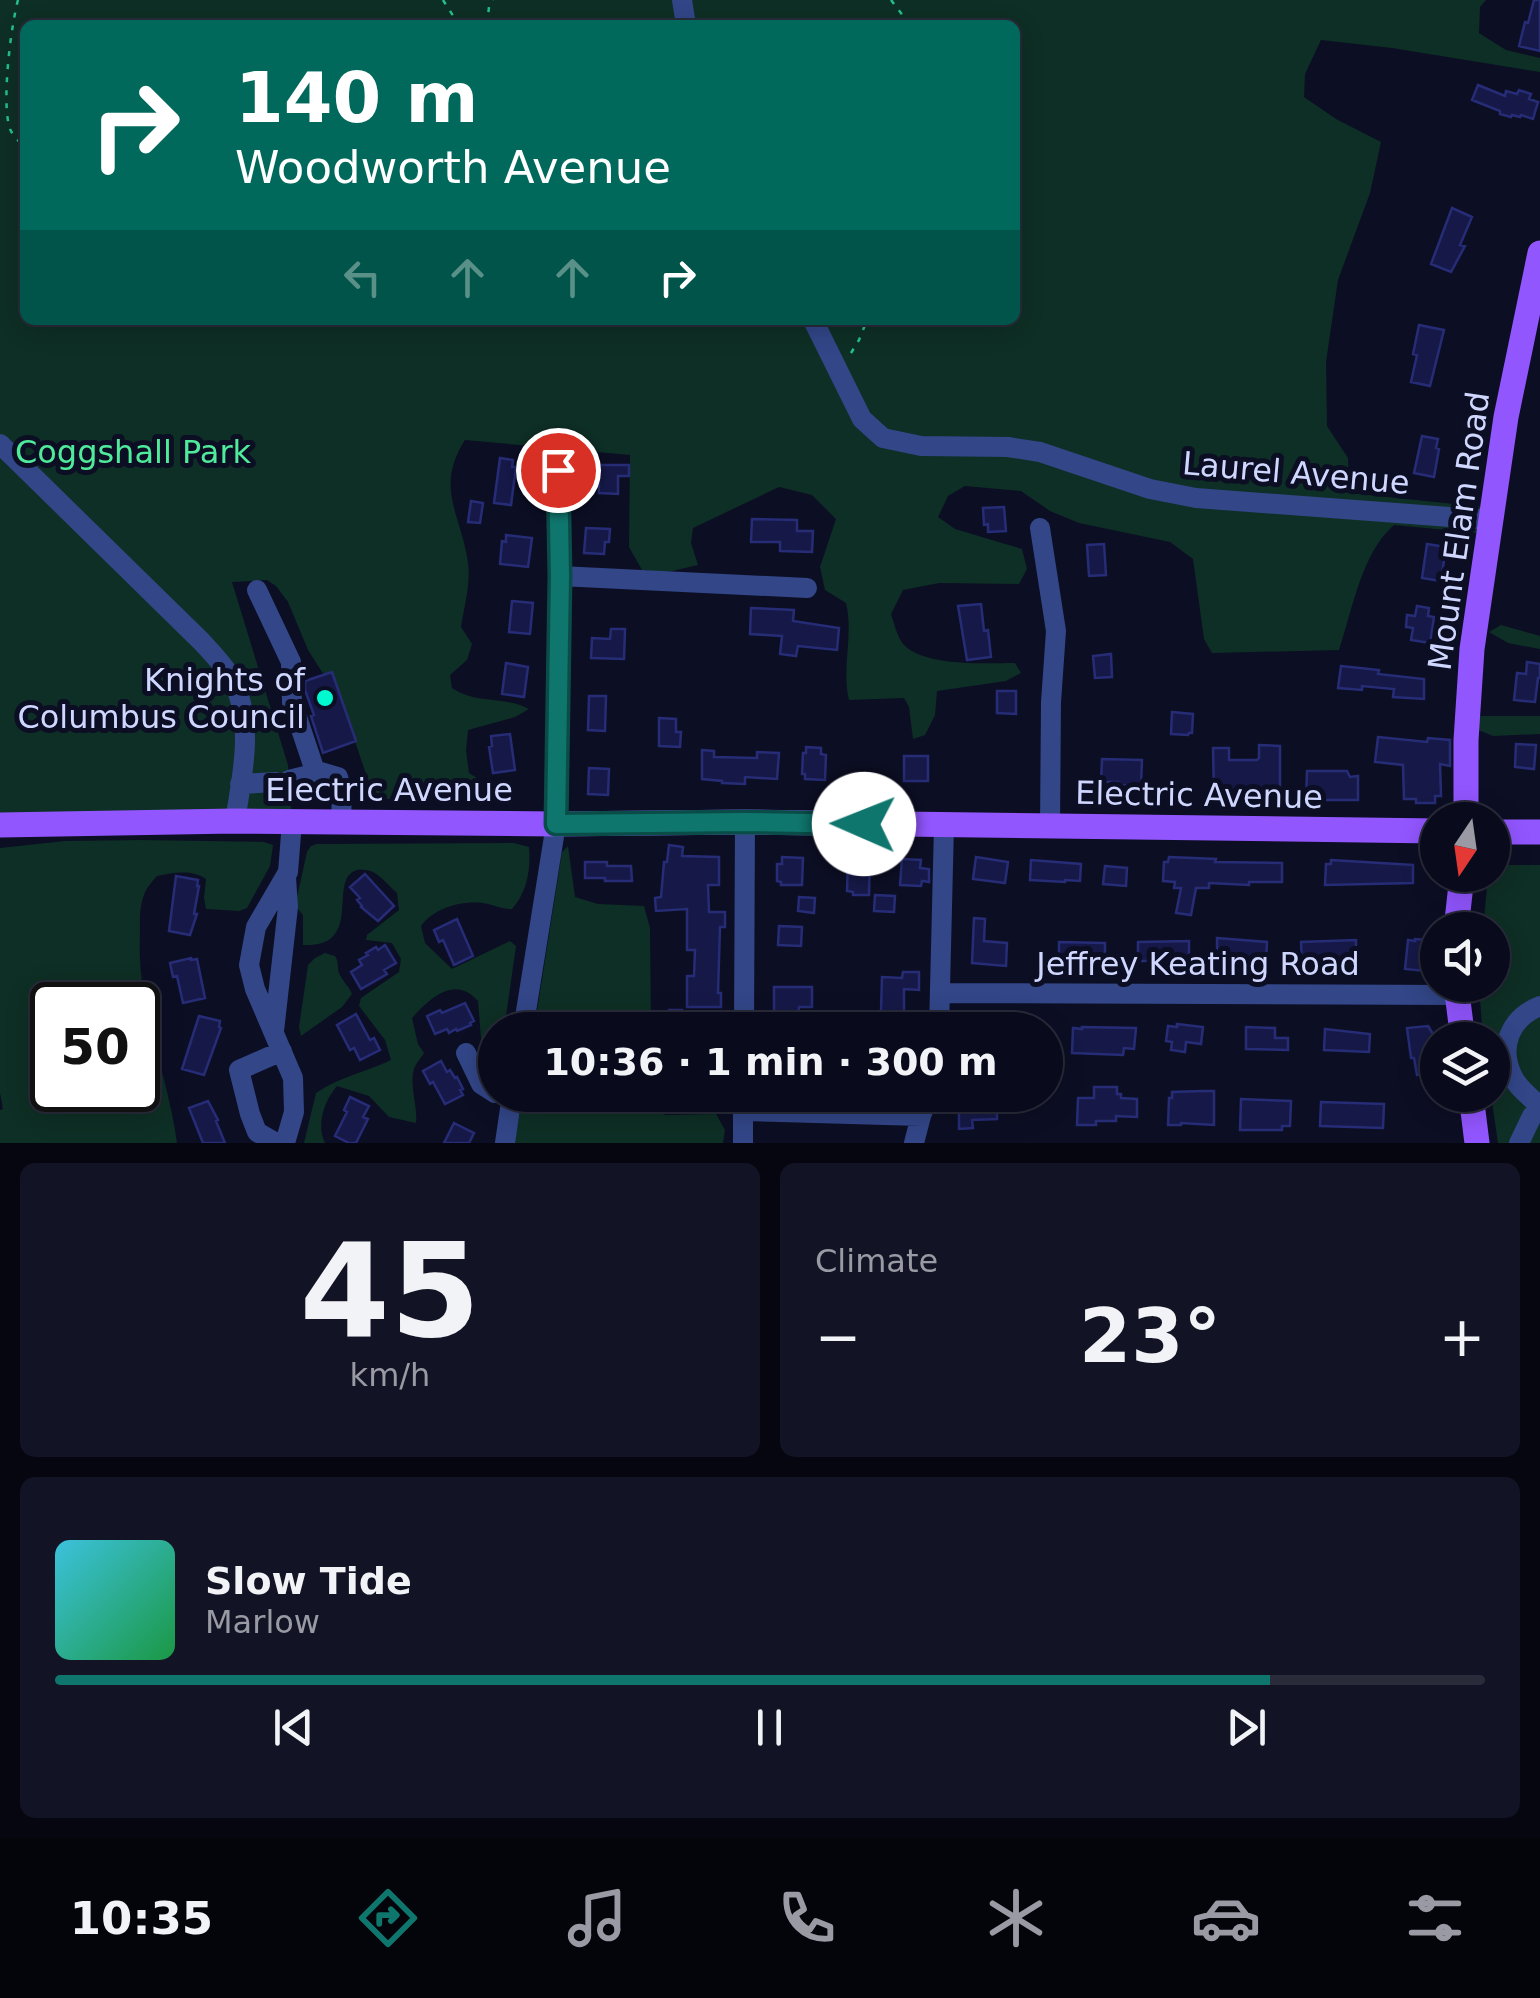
<!DOCTYPE html>
<html lang="en">
<head>
<meta charset="utf-8">
<style>
  body { margin:0; font-family:"DejaVu Sans",sans-serif; background:#121324; color:#f1f3f6; height:100vh; display:flex; flex-direction:column; font-size:38px; white-space:nowrap }
  * { box-sizing:border-box; margin:0 }
  p { font-size:32px; color:#999aa3 }
  .icon { flex:none; width:55px; height:55px; fill:none; stroke:currentColor; stroke-width:2; stroke-linecap:round; stroke-linejoin:round }
  .map { position:relative; height:1143px; overflow:hidden }
  .panel { display:flex; flex-direction:column; gap:20px; padding:20px; background:#05060f; flex:1 }
  .panel>* { flex:none }
  .hud { position:absolute; left:20px; top:20px; width:1000px; height:305px; border-radius:15px; box-shadow:0 5px 25px #0003,0 0 0 2px #292b3a; background:#00695c; color:#fff; overflow:hidden }
  .needle { width:65px; rotate:193deg }
  .controls { position:absolute; left:1420px; top:802px; display:grid; gap:20px }
  .controls a { display:grid; place-items:center; width:90px; height:90px; border-radius:50%; background:#090a1b; box-shadow:0 5px 25px #0003,0 0 0 2px #292b3a; font-size:50px }
  .speed { position:absolute; left:30px; top:982px; display:flex; gap:20px; font-size:50px; font-weight:700; text-align:center }
  .speed>* { display:grid; place-content:center; width:130px; height:130px; border-radius:50%; background:#090a1b; box-shadow:0 5px 25px #0003,0 0 0 2px #292b3a; line-height:1 }
  .speed .limit { border:5px solid #111; border-radius:15px; background:#fff; color:#111 }
  .pin { position:absolute; display:grid; place-items:center; width:85px; height:85px; color:#fff; margin:-42px; border:5px solid #fff; border-radius:50%; box-shadow:0 2px 10px #0007 }
  .me { position:absolute; width:110px; margin:-55px; rotate:271deg; stroke-linejoin:round; filter:drop-shadow(0 0 8px #0008) }
  .turn { display:flex; align-items:center; gap:35px; height:210px; padding:0 50px; font-size:45px }
  .turn .icon { width:130px; height:130px; stroke-width:2.5 }
  .turn b { display:block; font-size:70px; line-height:85px }
  .lanes { display:flex; align-items:center; height:95px; padding:0 50px; background:#0003; justify-content:center; gap:50px; direction:ltr }
  .lanes .off { opacity:.35 }
  .big { font-size:75px; font-weight:600; line-height:1.1 }
  .panel .card { flex:1; display:flex; flex-direction:column; justify-content:center; gap:15px; min-width:0; padding:0 35px; border-radius:15px; background:#121324 }
  .panel .dial { align-items:center; gap:0 }
  .dial b { font-size:130px; line-height:1 }
  .song { display:flex; align-items:center; gap:30px }
  .cover { width:120px; height:120px; border-radius:15px; background:linear-gradient(135deg,hsl(190 70% 55%),hsl(140 70% 35%)) }
  .played { height:10px; border-radius:5px; background:linear-gradient(90deg,#0f766e 85%,#292b3a 85%) }
  .keys { display:flex; justify-content:space-around; direction:ltr }
  .heat { display:flex; justify-content:space-between; align-items:center; font-size:55px; direction:ltr }
  .panel .tiles { flex:1; display:grid; gap:20px; grid-template-columns:1fr 1fr }
  .card:last-child { grid-column:span 2 }
  .trip { position:absolute; left:478px; top:1012px; width:585px; height:100px; border-radius:50px; background:#090a1b; box-shadow:0 5px 25px #0003,0 0 0 2px #292b3a; font-weight:600; line-height:100px; text-align:center }
  .menu { display:flex; height:160px; justify-content:space-around; align-items:center; background:#04040b; color:#999aa3 }
  .menu .icon { width:70px; height:70px }
  .menu .on { color:#0f766e }
  .menu b { font-size:45px; color:#f1f3f6 }
  .map>svg:first-child { display:block }
</style>
</head>
<body>
<div class="map">
<svg width="1540" height="1143" viewBox="0 0 1540 1143">
  <rect width="100%" height="100%" fill="#0c0e24"/>
  <path fill="#0e2f25" fill-rule="evenodd" d="M0,0H1486L1480,7L1479,33L1506,50L1540,58V72L1392,48L1321,40L1305,74L1304,97L1336,119L1381,142L1370,193L1338,280L1326,362L1327,426L1348,458L1349,493L1492,508L1488,534L1394,525C1362,552 1352,611 1339,650L1212,653L1204,639L1193,559L1170,542L1079,523L1050,511L1021,491L965,486L948,496L938,517L955,529L1022,549L1027,569L1019,584L939,583L903,590L891,614C894,623 897,636 903,644C924,667 985,663 1015,663L1021,673L1006,681L937,691L935,715L925,735L913,739L909,707L904,698L849,700C841,668 854,635 846,603L825,590L820,567L836,519L812,495L779,487L693,528L691,543L698,565L668,572L642,570L629,547L630,455L465,440C434,488 462,516 468,563C471,583 464,608 461,627L472,644L467,660L450,675L452,688C478,705 501,695 529,709L515,717L468,730L466,750L469,773L482,781L495,784L489,796L471,800L385,799L371,789L332,673L324,675L308,650L288,602L276,586L267,580L232,582L288,765L292,822L0,825ZM25,25H1015V320H25Z
    M1501,625L1540,636V649L1508,643L1489,632Z
    M1479,716H1540V734L1493,736L1476,729Z
    M141,840L264,842L273,845L270,866L247,908L239,911L206,909L204,898L206,879C191,869 174,873 157,876C152,882 146,888 144,895C139,907 140,922 140,934C136,1007 168,1073 177,1143H0V1110L3,1109L0,1093V848L65,841ZM52,1005H138V1090H52Z
    M514,843L529,847C531,870 527,892 512,909C502,909 497,906 488,904C465,899 435,907 421,926L425,943L452,969L510,941L516,946L504,1030H495V1070L488,1071L483,1063L478,1001C455,974 429,999 412,1018L418,1044L424,1053C421,1058 416,1063 414,1069C409,1086 418,1106 416,1123L389,1117L369,1096L337,1086C324,1101 316,1125 325,1143H304L316,1093C339,1077 366,1072 391,1060L385,1040L359,1006L361,998L399,972L401,959L392,943L366,940L367,935L399,910L397,893C390,887 381,876 373,872C369,870 360,869 357,870C326,879 366,948 303,945V915L295,906L307,852L311,846L317,844Z
    M568,846L575,897L598,904L644,906L650,928L651,1030H534L562,852Z
    M1493,865H1540V1143H1498L1491,1095L1492,1040H1483L1479,985H1492V930H1483L1488,875H1492Z
    M325,953L335,956C339,962 337,967 339,973C342,981 349,986 352,994L342,1007L301,1036L299,1027L308,965L315,958Z
    M523,1095H651L652,1110L666,1115L716,1114L725,1130L723,1143H514Z"/>
  <path fill="#161947" stroke="#262c76" stroke-width="2.5" d="M1534,0H1540V51L1519,46L1525,22L1528,23Z
    M1478,85L1505,96L1506,91L1517,94L1519,90L1531,94L1529,99L1538,102L1533,119L1521,115L1520,117L1512,115L1511,117L1500,114V111L1472,100Z
    M1452,208L1472,217L1460,245L1465,246L1451,272L1431,264Z
    M1419,325L1444,330L1430,386L1411,382L1417,355L1413,354Z
    M1422,436L1438,439L1436,448L1439,449L1434,477L1414,473Z
    M500,458L513,460L512,467H516L511,505L494,503Z
    M592,465H629V476H618V494L599,493V476H591Z
    M471,501L483,503L480,523L468,522Z
    M1004,507L1006,531L988,532V524L984,525L983,508Z
    M752,519L797,520V531H813L812,552L780,551V542H751Z
    M586,528L610,529L609,542H605L604,554L584,553Z
    M506,535L532,538L528,567L500,564L502,541L506,542Z
    M1104,544L1106,575L1089,576L1087,545Z
    M1427,544L1446,547L1441,581L1422,578Z
    M512,601L533,603L530,634L509,632Z
    M981,604L984,631L988,630L991,657L967,660L958,606Z
    M1417,606L1429,608L1428,616L1434,617L1430,643L1411,640L1413,628L1406,627L1407,615L1415,616Z
    M751,608L794,610L793,621L839,628L837,650L798,646L796,656L780,654L782,636L750,634Z
    M611,629H625L624,659L591,658L592,638L610,639Z
    M1111,654L1112,677L1095,678L1093,656Z
    M1527,662L1540,664V678H1538L1535,702L1514,700L1517,673L1526,674Z
    M506,663L528,667L524,697L502,694Z
    M1341,666L1379,670L1378,674L1424,679V699L1393,697L1394,689L1362,686V690L1338,688Z
    M332,672L356,741L323,753L311,716L314,715L305,690V681Z
    M997,691H1016V714L997,713Z
    M589,696H606L605,731L588,730Z
    M1172,712L1193,714L1192,733H1189L1188,735L1171,734Z
    M659,718L676,719V732H681L680,747L659,746Z
    M510,734L515,770L493,773L489,747L492,746L491,736Z
    M1378,737L1427,742L1428,738L1450,740V766L1440,764L1441,796H1435V803H1416V799H1404L1403,765L1375,762Z
    M1516,744L1536,745L1534,769L1515,767Z
    M1259,745L1280,746V794L1214,793L1213,748H1229V760H1257L1259,758Z
    M806,747L821,748V754L826,755L825,780L805,779V774H802L803,753H806Z
    M702,750L714,751V757L757,758V752L779,753L777,779L745,777V784L722,783V781L702,779Z
    M904,756H928V781H904Z
    M1102,759L1142,760L1141,786L1118,785V782H1101Z
    M589,768L609,769L608,795L588,794Z
    M1307,771H1347L1350,777L1358,776V800H1306Z
    M669,845L683,847L682,856L719,857V885H708L709,912H725V927H720L718,993H721V1007H687V976H694L695,950H687V909L656,911L655,898L661,897L664,862H667Z
    M855,854H870L869,895H853V892L847,891L848,859H855Z
    M782,857L803,858L802,885H781V882L777,881V864H782Z
    M976,857L1008,862L1005,883L973,879Z
    M1169,857L1216,859L1215,862L1282,863V882H1249V885L1209,883V888H1196L1191,915L1176,913L1181,888H1174L1175,882L1163,881L1164,862H1168Z
    M902,859L921,860L920,868L929,869V882L922,881L921,886L900,885Z
    M1031,860L1081,864L1080,881L1065,880V882L1030,880Z
    M1331,860L1413,865V883L1325,885L1326,864H1331Z
    M585,862H607V866H631L632,881H605V878H585Z
    M1105,866L1127,868L1126,886L1103,884Z
    M365,874L394,906L378,921L361,907L362,906L357,900L360,898L350,887Z
    M176,876L198,880L197,886H199L194,914H197L190,935L169,931Z
    M875,895L895,896L894,912L874,911Z
    M799,897L815,898L814,913L798,911Z
    M974,918L985,919L984,941L1007,943L1006,966L972,963Z
    M457,919L473,956L454,965L443,940L439,942L434,930Z
    M779,926L802,927L801,946L778,945Z
    M1217,938L1267,942L1266,963L1242,962V957L1217,956Z
    M1415,939L1428,940L1425,971L1405,969L1408,940L1415,941Z
    M1356,940V957L1331,958L1332,963L1302,964L1301,942Z
    M1189,941V964H1161V961H1138V942Z
    M1059,942L1105,943V962H1059Z
    M385,945L396,963L384,970L387,974L361,989L351,972L362,965L359,960L368,955L366,953L376,947L378,950Z
    M191,958V960L197,959L205,998L183,1003L177,976L173,977L170,963Z
    M903,972H919V990L904,989V1012L881,1011L882,977L902,978Z
    M774,987H812V1007H799L797,1030H774Z
    M465,1003L474,1021L470,1023L471,1025L457,1031L456,1029L449,1033L447,1029L435,1034L427,1016L440,1010L442,1013Z
    M669,1010H682V1030H669Z
    M356,1014L370,1040L374,1038L380,1050L360,1060L354,1048L350,1050L337,1025Z
    M199,1016L220,1021L219,1027L221,1028L204,1075L182,1069Z
    M1177,1024L1203,1027L1201,1044L1186,1042L1185,1052L1171,1050L1172,1042L1166,1041L1168,1026L1177,1027Z
    M1428,1026L1433,1034L1434,1056L1438,1055V1071L1417,1075L1414,1058H1411L1407,1028Z
    M1082,1027L1136,1028L1134,1049L1124,1048L1123,1055L1072,1053L1073,1028L1082,1029Z
    M1246,1027L1275,1028V1038H1288V1050L1246,1049Z
    M1325,1029L1370,1034L1369,1052L1324,1050Z
    M441,1061L447,1072L450,1070L455,1078L457,1077L463,1089L460,1090L463,1095L445,1104L433,1082L430,1084L423,1071Z
    M1094,1087H1117V1094H1121V1098L1137,1099V1117L1116,1116V1121H1096V1125H1077L1078,1098H1094Z
    M1202,1091H1214V1125L1181,1123V1125H1168L1169,1098H1172V1092Z
    M1025,1095V1110L997,1112V1119L972,1120L973,1128L959,1129V1110H970V1098Z
    M350,1097L369,1106L363,1117L368,1119L356,1143H349L335,1136L347,1112L344,1110Z
    M1241,1099L1291,1101L1290,1126H1282V1130H1240Z
    M208,1101L218,1120L216,1121L225,1143H203L189,1108Z
    M1321,1102L1384,1104L1383,1128L1320,1126Z
    M454,1123L474,1133L469,1143H444Z"/>
  <g fill="none" stroke-linecap="round" stroke-linejoin="round">
    <path stroke="#22c08c" stroke-width="2.5" stroke-dasharray="5 8" stroke-linecap="butt" d="M18,0C11,26 1,103 10,129C13,136 20,142 25,148
      M443,0L459,25
      M891,0L910,25
      M275,25H289
      M487,25L489,7L493,0
      M851,353L859,340L867,320"/>
    <path stroke="#324688" stroke-width="20" d="M682,0L686,25
      M813,320L862,419L883,438L921,446L1008,447L1040,452L1150,489L1196,498L1490,520
      M0,444L202,642C212,653 225,666 232,679C255,724 242,775 235,821
      M1040,528L1056,631L1051,702L1050,825
      M560,576L807,588
      M257,590L291,662L292,702L316,774
      M289,780L321,772L338,777L342,793L341,822
      M240,784L276,782
      M940,993L1457,995
      M1540,1006C1510,1018 1498,1047 1513,1077C1518,1088 1530,1097 1540,1106
      M523,1030L556,824L560,576L558,470
      M744,1030L745,822
      M939,1030L944,825
      M274,1031L288,907L286,878
      M466,1053L481,1084L495,1093
      M743,1111L921,1116
      M276,1143L257,1132L250,1114L239,1070L282,1051
      M285,1143L294,1112L293,1078L255,989L249,965L256,927L288,872L292,822
      M505,1143L512,1095
      M743,1143V1095
      M914,1143L921,1116L929,1095
      M1519,1143L1532,1116L1540,1109"/>
    <path stroke="#9256ff" stroke-width="25" d="M1466,820V740L1472,649L1506,417L1540,253
      M0,825L235,821L556,824L745,822L1438,831
      M1492,832H1540
      M1456,930L1462,875
      M1456,985L1463,1040
      M1471,1095L1477,1143"/>
  </g>
  <g fill="none" stroke-linecap="round" stroke-linejoin="round">
    <defs>
      <path id="route" d="M558,470L560,576L556,824L745,822L864,824"/>
    </defs>
    <use href="#route" stroke="#0a4d48" stroke-width="25"/>
    <use href="#route" stroke="#0f766e" stroke-width="18"/>
  </g>
  <circle fill="#00facf" stroke="#0c0e24" stroke-width="4" cx="325" cy="698" r="10"/>
  <g text-anchor="middle" stroke-width="10" stroke-linejoin="round" paint-order="stroke">
    <g font-size="32" fill="#4feb9a" stroke="#0c0e24">
      <text x="133" y="463">Coggshall Park</text>
    </g>
    <g font-size="32" fill="#cfd7ff" stroke="#0c0e24">
      <text transform="translate(1296 473) rotate(5)" y="11">Laurel Avenue</text>
      <text transform="translate(1459 531) rotate(-82)" y="11">Mount Elam Road</text>
      <text x="389" y="801">Electric Avenue</text>
      <text transform="translate(1199 795) rotate(1)" y="11">Electric Avenue</text>
      <text x="1198" y="975">Jeffrey Keating Road</text>
    </g>
    <g font-size="32" fill="#cfd7ff" stroke="#0c0e24" text-anchor="end">
      <text x="305" y="691">Knights of<tspan x="305" dy="37">Columbus Council</tspan></text>
    </g>
  </g>
</svg>
<div class="controls">
<a><svg class="needle" viewBox="-14 -14 28 28"><path d="M0-13l5 13h-10z" fill="#e53935"/><path d="M0 13l5-13h-10z" fill="#999aa3"/></svg></a>
<a><svg class="icon" aria-label="sound" viewBox="0 0 24 24"><path d="M4 9h4l5-4v14l-5-4H4zM17 9q2 3 0 6"/></svg></a>
<a><svg class="icon" aria-label="layers" viewBox="0 0 24 24"><path d="M12 4l9 5-9 5-9-5zM3 14l9 5 9-5"/></svg></a>
</div>
<div class="speed"><div class="limit">50</div></div>
<div class="pin" style="left:558px;top:470px;background:#d93025"><svg class="icon" aria-label="arrive" viewBox="0 0 24 24"><path d="M6 21V4h12l-3 4 3 4H6"/></svg></div>
<svg class="me" style="left:864px;top:824px" viewBox="-20 -20 40 40"><circle r="19" fill="#fff"/><path d="M0-13L10 11 0 6-10 11z" fill="#0f766e"/></svg>
<div class="trip">10:36 · 1 min · 300 m</div>
<div class="hud">
<div class="turn"><svg class="icon" aria-label="right" viewBox="0 0 24 24"><path d="M7 20v-9h11M14 6l5 5-5 5"/></svg><div><b>140 m</b>Woodworth Avenue</div></div>
<div class="lanes"><svg class="icon off" aria-label="left" viewBox="0 0 24 24"><path d="M17 20v-9H6M10 6l-5 5 5 5"/></svg><svg class="icon off" aria-label="ahead" viewBox="0 0 24 24"><path d="M12 20V5M6 11l6-6 6 6"/></svg><svg class="icon off" aria-label="ahead" viewBox="0 0 24 24"><path d="M12 20V5M6 11l6-6 6 6"/></svg><svg class="icon" aria-label="right" viewBox="0 0 24 24"><path d="M7 20v-9h11M14 6l5 5-5 5"/></svg></div>
</div>
</div>
<section class="panel">
<div class="tiles">
<div class="card dial"><b>45</b><p>km/h</p></div>
<div class="card"><p>Climate</p>
<div class="heat"><a>−</a><b class="big">23°</b><a>+</a></div>
</div>
<div class="card">
<div class="song"><i class="cover"></i><div><b>Slow Tide</b><p>Marlow</p></div></div>
<div class="played"></div>
<div class="keys"><svg class="icon" aria-label="previous" viewBox="0 0 24 24"><path d="M18 5L8 12l10 7zM5 5v14"/></svg><svg class="icon" aria-label="pause" viewBox="0 0 24 24"><path d="M8 5v14M16 5v14"/></svg><svg class="icon" aria-label="next" viewBox="0 0 24 24"><path d="M6 5l10 7-10 7zM19 5v14"/></svg></div>
</div>
</div>
</section>
<nav class="menu">
<b>10:35</b>
<svg class="icon on" aria-label="directions" viewBox="0 0 24 24"><path d="M12 3l9 9-9 9-9-9zM9 14v-3h6M13 9l2 2-2 2"/></svg>
<svg class="icon" aria-label="music" viewBox="0 0 24 24"><path d="M9 18V5l10-2v13"/><circle cx="6" cy="18" r="3"/><circle cx="16" cy="16" r="3"/></svg>
<svg class="icon" aria-label="phone" viewBox="0 0 24 24"><path d="M5 4h4l2 5-3 2q2 4 5 5l2-3 5 2v4C11 20 4 13 5 4z"/></svg>
<svg class="icon" aria-label="climate" viewBox="0 0 24 24"><path d="M12 3v18M4 7l16 10M4 17L20 7"/></svg>
<svg class="icon" aria-label="car" viewBox="0 0 24 24"><path d="M5 17H2v-5l4-1 3-4h7l3 4 3 1v5h-3M9 17h6M6 11h13"/><circle cx="7" cy="17" r="2"/><circle cx="17" cy="17" r="2"/></svg>
<svg class="icon" aria-label="filters" viewBox="0 0 24 24"><path d="M4 7h16M4 17h16"/><circle cx="9" cy="7" r="2"/><circle cx="15" cy="17" r="2"/></svg>
</nav>
</body>
</html>
